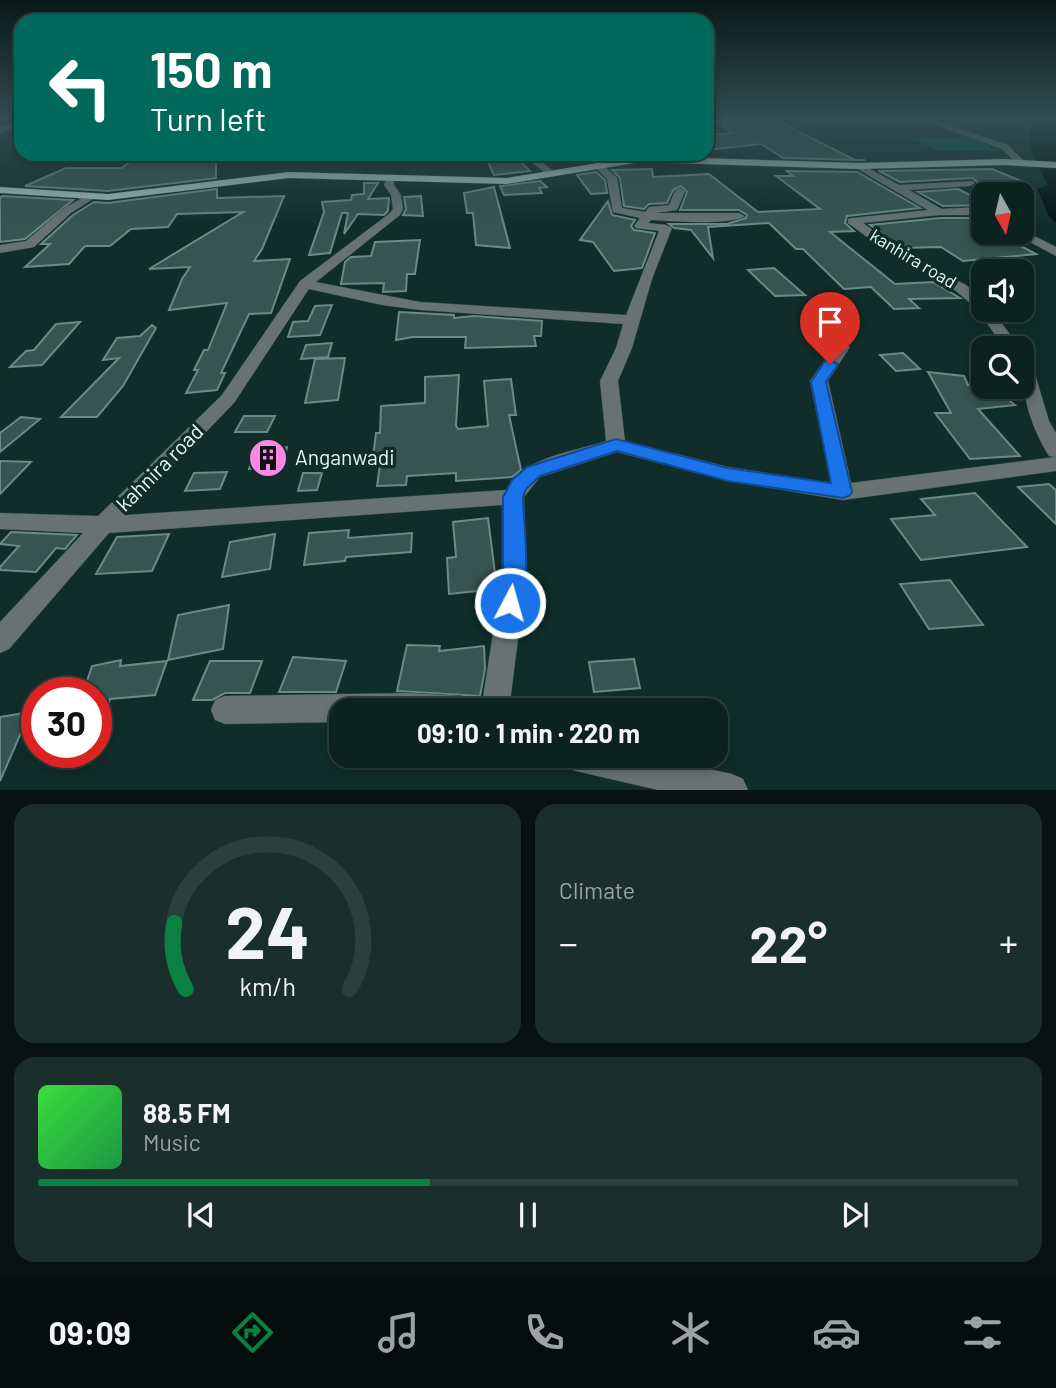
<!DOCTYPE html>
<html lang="en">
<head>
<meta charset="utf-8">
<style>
  body { margin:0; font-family:Barlow,sans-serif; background:#1a2f2c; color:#f1f3f6; height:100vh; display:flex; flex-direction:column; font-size:26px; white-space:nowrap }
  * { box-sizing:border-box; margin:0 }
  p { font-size:23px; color:#9aa4a4 }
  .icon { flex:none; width:38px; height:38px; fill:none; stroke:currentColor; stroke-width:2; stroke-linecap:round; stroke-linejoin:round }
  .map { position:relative; height:790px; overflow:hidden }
  .side { display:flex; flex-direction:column; gap:14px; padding:14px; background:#071311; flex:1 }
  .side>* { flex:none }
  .top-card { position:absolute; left:14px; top:14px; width:700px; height:147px; border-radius:21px; box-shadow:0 4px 10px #0003,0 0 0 2px #2c3f3d; background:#00695c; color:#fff; overflow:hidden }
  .needle { width:46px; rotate:172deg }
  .buttons { position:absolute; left:971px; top:182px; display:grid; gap:14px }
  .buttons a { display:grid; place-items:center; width:63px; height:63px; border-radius:14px; background:#0c221f; box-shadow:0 4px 10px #0003,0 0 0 2px #2c3f3d; font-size:35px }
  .speed { position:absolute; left:21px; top:677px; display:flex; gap:14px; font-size:35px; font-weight:700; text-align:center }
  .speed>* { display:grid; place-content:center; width:91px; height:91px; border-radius:50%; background:#0c221f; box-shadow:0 4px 10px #0003,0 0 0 2px #2c3f3d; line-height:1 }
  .speed .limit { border:10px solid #d22; background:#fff; color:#111 }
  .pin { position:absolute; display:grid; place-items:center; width:60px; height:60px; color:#fff; margin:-72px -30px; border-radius:50% 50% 50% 0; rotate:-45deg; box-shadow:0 0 7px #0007 }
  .pin .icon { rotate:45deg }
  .me { position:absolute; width:77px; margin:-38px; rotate:6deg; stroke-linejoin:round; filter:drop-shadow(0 0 5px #0008) }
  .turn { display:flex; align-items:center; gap:24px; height:147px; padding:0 21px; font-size:32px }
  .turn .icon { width:91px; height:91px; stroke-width:2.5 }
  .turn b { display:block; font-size:49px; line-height:60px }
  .big { font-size:52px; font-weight:700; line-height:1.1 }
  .side .tile { flex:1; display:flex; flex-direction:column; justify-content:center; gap:10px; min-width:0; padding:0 24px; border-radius:21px; background:#1a2f2c }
  .side .dial { align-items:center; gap:0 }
  .dial svg { height:182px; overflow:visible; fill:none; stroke:#2c3f3d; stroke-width:7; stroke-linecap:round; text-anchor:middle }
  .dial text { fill:#f1f3f6; stroke:none }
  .song { display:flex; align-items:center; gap:21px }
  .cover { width:84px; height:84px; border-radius:10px; background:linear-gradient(135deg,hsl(120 70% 55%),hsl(140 70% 35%)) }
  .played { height:7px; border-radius:4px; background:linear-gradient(90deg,#0b8043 40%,#2c3f3d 40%) }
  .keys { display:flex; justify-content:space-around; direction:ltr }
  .heat { display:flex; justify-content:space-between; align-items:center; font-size:38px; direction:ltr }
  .side .tiles { flex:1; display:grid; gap:14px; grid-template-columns:1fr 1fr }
  .tile:last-child { grid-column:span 2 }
  .trip { position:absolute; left:329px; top:698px; width:399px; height:70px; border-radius:21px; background:#0c221f; box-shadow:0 4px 10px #0003,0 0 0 2px #2c3f3d; font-weight:700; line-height:70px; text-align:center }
  .tab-bar { display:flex; height:112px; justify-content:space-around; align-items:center; background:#050e0c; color:#9aa4a4 }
  .tab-bar .icon { width:49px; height:49px }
  .tab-bar .on { color:#0b8043 }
  .tab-bar b { font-size:32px; color:#f1f3f6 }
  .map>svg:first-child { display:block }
</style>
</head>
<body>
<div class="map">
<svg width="1056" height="790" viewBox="0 0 1056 790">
  <rect width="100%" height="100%" fill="#102d29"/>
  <path fill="#00544c" d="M913,138H975L996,151H938Z"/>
  <path fill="#01110f" d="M1027,118H1056V223L1049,216L1037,189L1048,185C1040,168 1022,144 1033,125Z"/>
  <path fill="#375450" stroke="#6b8a85" stroke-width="2" d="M711,118H754L764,123L780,122L855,160H865H859L783,158L761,144L707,150V135L733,133Z
    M140,154H196L192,160L216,159V178L108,191L25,186L66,168H122Z
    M484,154H513L530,171L494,175Z
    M652,169L653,177L709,174L758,212L820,209L776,176H793L787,171L857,172L920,208L847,216L845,223L854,231L830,232L895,284L933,282L960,298L909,299L919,308L894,309L871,287L844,289L803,249H796L769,223L708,227L713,258L691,230L674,228L669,224H727L746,218L747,215L739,210H680L687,192L681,186L673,190L667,203L649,204L644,209L624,206L620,178L612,170Z
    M992,169L1021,181L1000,182L1005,185L975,186L978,183L973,178L900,182L879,171Z
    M596,172L605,180L607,193L591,194L577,175Z
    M540,181L547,187L539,188L542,193L504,195L500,186Z
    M364,183H378L368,199L389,198L388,211L384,215L358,214L344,234L348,213H342L330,253L309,255L324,212L322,202L351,200L352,195L364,194Z
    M494,187L510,248L476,245L473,213H467L464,193Z
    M217,189V198L284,196L262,249L254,261L290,259L271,313L249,314L221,373H225L217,390L186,393L198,370H194L204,350H208L227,303L169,310L182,279L190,267L149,269L243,212L177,214L168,227L131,229L110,246H85L69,264L25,267L50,244H41L73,215L94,202L108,203Z
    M958,189L984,202V205L943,206L918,192Z
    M3,196L73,200L25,239L0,242V197Z
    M421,196L423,216L403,215L406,209L404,197Z
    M608,201L612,215L635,220L631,226L634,230L655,233L642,268L614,271L593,242L580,240Z
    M940,218H984V233H996L1036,254L963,261L941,247L902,248L870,225Z
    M420,240L415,274H407L406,291L383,292L384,283L341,284L345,262L351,257L371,256L375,242Z
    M774,268L805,295L775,296L748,270Z
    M332,305L320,335L288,337L293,322L308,321L315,306Z
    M399,312L454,315V318L474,316L542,321L541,336H534L536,346L465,348L466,337H413L396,340Z
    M80,322L42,365L10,367L26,351L34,350L56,324Z
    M152,325L156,328L123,386L97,417H61L119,358L103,360L117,338L140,336Z
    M332,343L328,357L301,359L306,345Z
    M903,353L920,369L896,371L880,355Z
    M345,358L338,400L305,403L315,359Z
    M928,372L964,376L968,385L984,384V387H993L1015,405L978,409L1020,456L970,459L935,413H951Z
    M459,375L456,426L458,429L488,426L484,381L511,379L516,415H509L521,470L512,477L456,481V473L407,476L406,485L377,486L381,457H373L376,433H380L381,406L425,403V377Z
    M244,416H275L267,432H235Z
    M21,417L40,419L0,452V433Z
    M287,447L283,465L249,469L255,450Z
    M0,461L31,462L0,494Z
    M227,472L220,489L185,491L194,473Z
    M303,473H322L317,490L298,491Z
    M1049,484L1056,490V524L1018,487Z
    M975,493L1027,547L921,560L891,519L935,515L921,499Z
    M488,518L497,589L449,594L447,558L456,557L453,522Z
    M349,530L348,538L412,533L411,552L346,557L345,561L304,565L309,533Z
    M11,532L77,535L65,549L56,548L36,572L0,570V567L19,546L0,544Z
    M169,534L152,571L96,574L117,537Z
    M275,534L270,569L222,577L230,542Z
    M950,580L983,625L929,629L900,584Z
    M229,605L223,649L168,660L178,615Z
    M407,645L440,646L439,651L484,646L485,669L480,696L397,691Z
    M293,657L346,661L336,692H279Z
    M634,659L640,688L594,692L589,662Z
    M121,660L120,666L167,661L155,695L110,699L100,733L96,732V693H83L92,666Z
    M210,661H262L250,693H225L212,700H193Z
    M30,712L0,781V717Z"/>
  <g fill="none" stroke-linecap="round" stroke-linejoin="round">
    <defs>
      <path id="minor" d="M917,118H927L1008,145L1026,163L1018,165L1002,149Z
        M21,120V125L0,133V128Z
        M521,154H531L556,173L548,175Z
        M682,154H693L704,160L696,162Z
        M594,162H600L617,178L622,208L645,212L649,207L669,205L675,191L680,188L685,191L677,210L655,213H739L745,216C730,226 671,221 651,220L648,223L666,225L672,228L652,279L632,348L618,381L625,441L728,467L831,483L810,381L836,344L842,342L850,347L828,381L851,483L1055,457L1049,456C1030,425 1022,396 1022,360L1028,362L1035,374L1049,421L1056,433V471L843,500L728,481L617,452L540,477L524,497L526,576L509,710H481L502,576V505L109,533L9,649L0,653V622L83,533L0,529V513L98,516L222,395L300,281L390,213L393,209L391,195L384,185L388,176H394V185L401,195L403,209L400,215L316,282L420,302L626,315L659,231L636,228L634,226L640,218L613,212L607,179L594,166ZM309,289L382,305L420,310L623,324L616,348L600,381L606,441C573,452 523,457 506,490L126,515L234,403Z
        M859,163L899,185L973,181L975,183L970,186L909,190L942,209L979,207L984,208V215H940L863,223L905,253L966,285L984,300V310H992L1020,348H1004L978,310L956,291L897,259L848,223V219L852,218L928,210L856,168V164Z
        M87,195L96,197L71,213L34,247L0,253V245L26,241L63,209Z
        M1022,230L1056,247V256L1017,235L1015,233H1022Z
        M409,693L462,696L472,700L476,710H341V722L225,724L215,720L211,710L215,700L225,696Z
        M561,756H648L732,774L743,779L748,790H658L576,771L565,767Z"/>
      <path id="major" d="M641,156L859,163L1003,159L1056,162V168L1003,165L859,169L641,162L507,184L289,178L108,200L0,193V187L108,194L289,172L507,178Z"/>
    </defs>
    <use href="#minor" stroke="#2e4945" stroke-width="1"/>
    <use href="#major" stroke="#2e4945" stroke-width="1"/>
    <use href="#minor" fill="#667371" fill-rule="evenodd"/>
    <use href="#major" fill="#a4bfba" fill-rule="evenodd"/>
  </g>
  <linearGradient id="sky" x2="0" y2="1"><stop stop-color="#091917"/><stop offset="0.52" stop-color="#314c54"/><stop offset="1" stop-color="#314c54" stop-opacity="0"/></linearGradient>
  <rect width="1056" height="228" fill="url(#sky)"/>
  <path fill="#1a73e8" stroke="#114b97" stroke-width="2" d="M830,360L838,364L826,382L852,492L849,496L843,498L728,481L617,451L540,476L526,489L523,497C524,529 532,582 518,610L510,613L502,610L499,603L503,576V497L512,480L527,467L616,439L728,468L831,483L811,382L825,361Z"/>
  <defs>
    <symbol id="building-disc" viewBox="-11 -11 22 22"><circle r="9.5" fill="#fb87e6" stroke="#102d29"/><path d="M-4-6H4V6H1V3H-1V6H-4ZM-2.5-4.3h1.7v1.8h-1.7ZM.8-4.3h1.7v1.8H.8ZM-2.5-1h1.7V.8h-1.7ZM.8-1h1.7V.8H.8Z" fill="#111"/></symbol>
  </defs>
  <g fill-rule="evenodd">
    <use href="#building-disc" x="246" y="436" width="44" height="44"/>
  </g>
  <g text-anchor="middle" stroke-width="7" stroke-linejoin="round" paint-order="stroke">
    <g font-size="18" fill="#e5f5f2" stroke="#102d29">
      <text transform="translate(913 259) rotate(31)" y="6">kanhira road</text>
    </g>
    <g font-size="21" fill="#e5f5f2" stroke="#102d29" text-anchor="start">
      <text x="295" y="465">Anganwadi</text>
    </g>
    <g font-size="21" fill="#e5f5f2" stroke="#102d29">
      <text transform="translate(160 468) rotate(-45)" y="7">kahnira road</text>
    </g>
  </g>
</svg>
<div class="buttons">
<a><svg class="needle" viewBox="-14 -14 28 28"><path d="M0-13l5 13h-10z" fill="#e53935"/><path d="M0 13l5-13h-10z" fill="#9aa4a4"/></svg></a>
<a><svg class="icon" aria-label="sound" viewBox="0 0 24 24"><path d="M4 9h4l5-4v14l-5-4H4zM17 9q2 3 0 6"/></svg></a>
<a><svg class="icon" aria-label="search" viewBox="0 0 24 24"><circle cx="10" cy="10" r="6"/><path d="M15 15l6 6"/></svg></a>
</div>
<div class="speed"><div class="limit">30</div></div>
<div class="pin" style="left:830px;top:364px;background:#d93025"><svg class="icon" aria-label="arrive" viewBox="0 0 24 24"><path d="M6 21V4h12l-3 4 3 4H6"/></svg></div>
<svg class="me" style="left:510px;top:603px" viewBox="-20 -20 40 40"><circle r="17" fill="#1a73e8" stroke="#fff" stroke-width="3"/><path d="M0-11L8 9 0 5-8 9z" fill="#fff"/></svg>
<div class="trip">09:10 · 1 min · 220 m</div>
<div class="top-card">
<div class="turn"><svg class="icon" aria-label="left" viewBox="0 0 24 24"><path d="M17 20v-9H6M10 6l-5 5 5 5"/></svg><div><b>150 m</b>Turn left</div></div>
</div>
</div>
<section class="side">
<div class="tiles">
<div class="tile dial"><svg viewBox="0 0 100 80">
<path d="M14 69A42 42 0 1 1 86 69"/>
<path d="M14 69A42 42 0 0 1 9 40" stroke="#0b8043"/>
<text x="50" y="56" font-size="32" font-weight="700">24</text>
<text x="50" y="72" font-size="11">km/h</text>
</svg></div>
<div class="tile"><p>Climate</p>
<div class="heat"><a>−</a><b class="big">22°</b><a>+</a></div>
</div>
<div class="tile">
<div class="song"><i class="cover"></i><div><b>88.5 FM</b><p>Music</p></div></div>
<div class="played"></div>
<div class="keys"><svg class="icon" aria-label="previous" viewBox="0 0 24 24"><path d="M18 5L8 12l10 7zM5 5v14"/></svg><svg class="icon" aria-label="pause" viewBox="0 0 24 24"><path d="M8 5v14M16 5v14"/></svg><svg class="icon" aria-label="next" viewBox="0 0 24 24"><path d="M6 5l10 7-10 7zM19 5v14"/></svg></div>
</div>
</div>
</section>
<nav class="tab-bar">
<b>09:09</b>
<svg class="icon on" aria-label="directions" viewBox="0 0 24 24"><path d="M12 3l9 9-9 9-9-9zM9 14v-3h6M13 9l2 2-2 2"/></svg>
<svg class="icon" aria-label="music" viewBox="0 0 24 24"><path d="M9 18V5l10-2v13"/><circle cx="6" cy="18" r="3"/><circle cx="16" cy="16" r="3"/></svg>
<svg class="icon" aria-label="phone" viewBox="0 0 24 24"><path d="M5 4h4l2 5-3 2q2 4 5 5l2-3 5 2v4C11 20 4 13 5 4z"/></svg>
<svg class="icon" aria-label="climate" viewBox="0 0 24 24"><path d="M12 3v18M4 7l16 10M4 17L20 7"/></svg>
<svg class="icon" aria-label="car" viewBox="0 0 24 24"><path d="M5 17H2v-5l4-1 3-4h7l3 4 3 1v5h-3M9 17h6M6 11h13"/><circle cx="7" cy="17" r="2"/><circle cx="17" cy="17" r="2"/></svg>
<svg class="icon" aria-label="filters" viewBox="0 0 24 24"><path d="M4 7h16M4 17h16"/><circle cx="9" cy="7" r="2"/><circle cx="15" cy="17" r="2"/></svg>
</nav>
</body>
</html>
